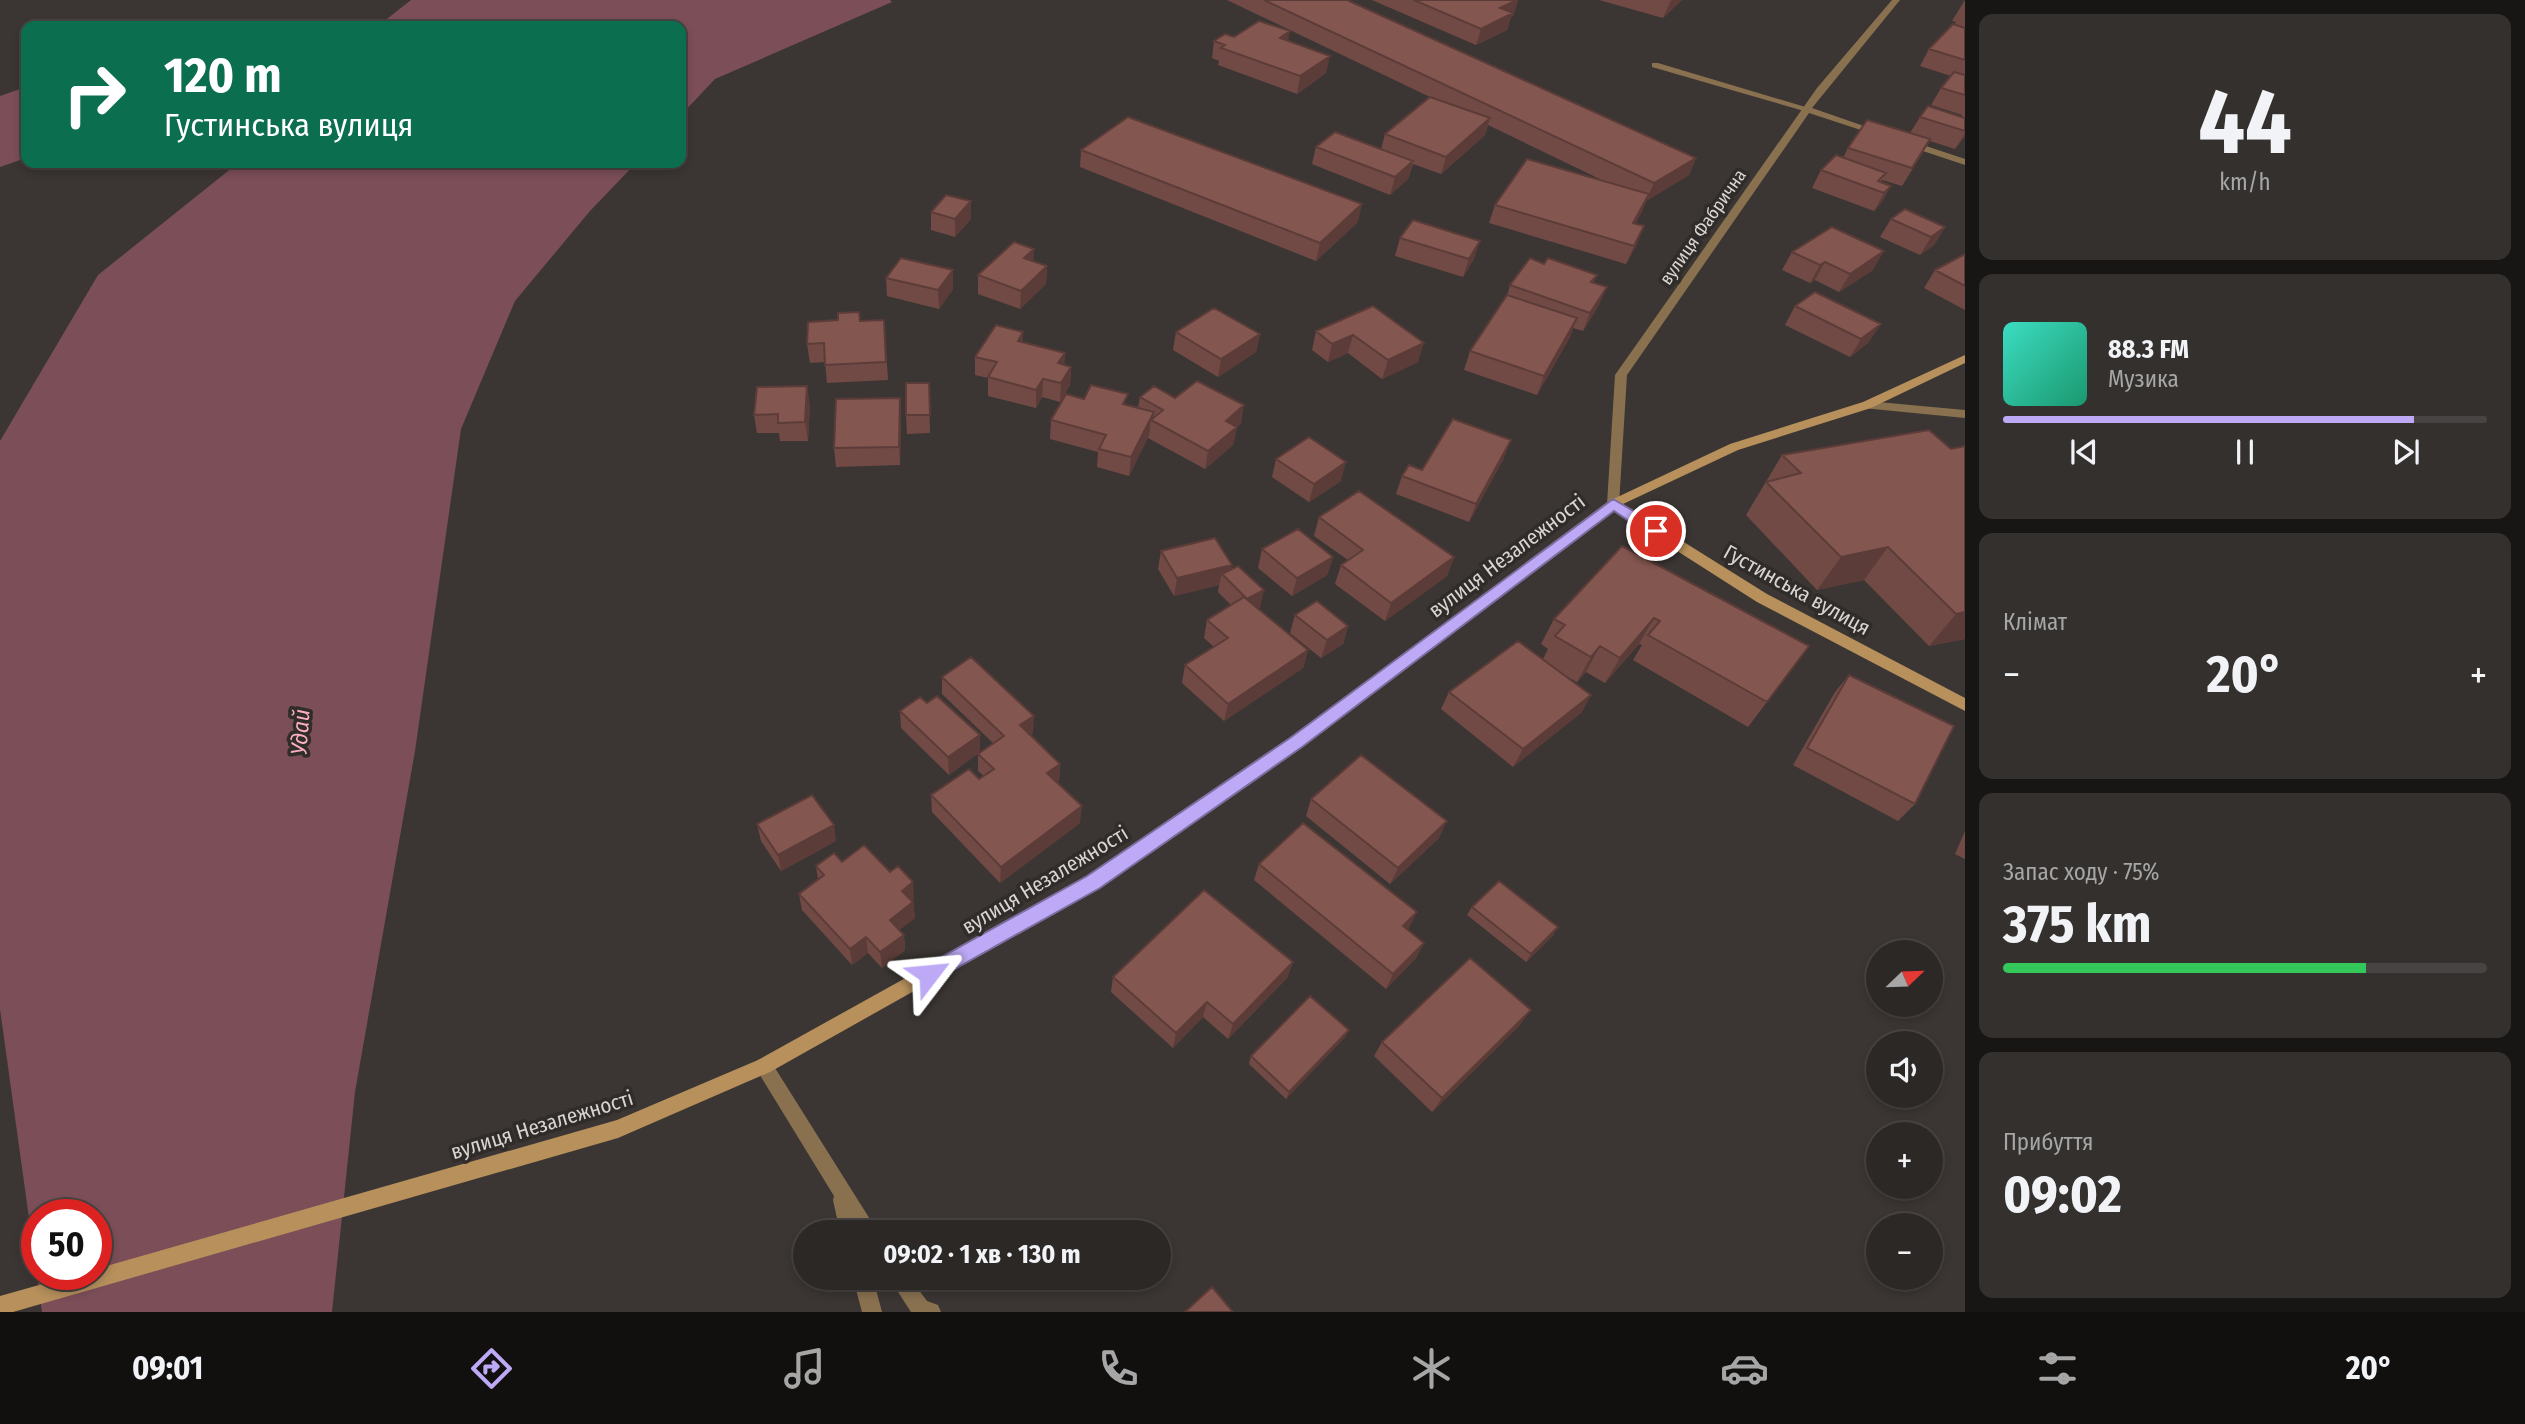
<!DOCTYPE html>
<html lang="uk">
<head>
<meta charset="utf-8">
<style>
  body { margin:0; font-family:"Fira Sans Condensed",sans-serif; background:#34302e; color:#f1f3f6; height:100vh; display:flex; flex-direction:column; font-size:26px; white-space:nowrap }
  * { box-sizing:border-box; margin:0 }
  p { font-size:23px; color:#a6a6a7 }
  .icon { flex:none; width:38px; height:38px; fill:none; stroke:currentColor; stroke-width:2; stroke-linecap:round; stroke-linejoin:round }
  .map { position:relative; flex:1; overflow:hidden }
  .drawer { display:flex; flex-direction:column; gap:14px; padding:14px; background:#181615; width:560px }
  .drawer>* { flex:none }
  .top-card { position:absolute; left:21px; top:21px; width:665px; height:147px; border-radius:14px; box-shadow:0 4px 10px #0003,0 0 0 2px #484443; background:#0b6e4f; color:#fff; overflow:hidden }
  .needle { width:46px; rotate:67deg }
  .tools { position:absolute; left:1866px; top:940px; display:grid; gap:14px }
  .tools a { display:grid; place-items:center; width:77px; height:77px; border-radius:50%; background:#2c2826; box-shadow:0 4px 10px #0003,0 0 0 2px #484443; font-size:35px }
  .speed { position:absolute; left:21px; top:1199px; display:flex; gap:14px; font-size:35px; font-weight:700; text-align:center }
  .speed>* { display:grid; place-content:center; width:91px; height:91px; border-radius:50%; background:#2c2826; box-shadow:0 4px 10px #0003,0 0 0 2px #484443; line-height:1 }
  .speed .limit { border:10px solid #d22; background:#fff; color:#111 }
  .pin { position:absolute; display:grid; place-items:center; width:60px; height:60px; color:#fff; margin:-30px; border:4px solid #fff; border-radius:50%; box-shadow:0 2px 7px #0007 }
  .me { position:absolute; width:77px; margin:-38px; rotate:61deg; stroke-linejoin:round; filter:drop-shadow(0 0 5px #0008) }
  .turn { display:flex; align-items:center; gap:24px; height:147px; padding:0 28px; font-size:32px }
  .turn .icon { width:91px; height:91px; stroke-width:2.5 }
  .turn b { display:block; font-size:49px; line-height:60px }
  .big { font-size:52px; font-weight:700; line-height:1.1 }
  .drawer .widget { flex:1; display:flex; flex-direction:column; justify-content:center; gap:10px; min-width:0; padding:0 24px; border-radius:14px; background:#34302e }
  .drawer .dial { align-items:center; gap:0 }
  .dial b { font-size:91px; line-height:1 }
  .song { display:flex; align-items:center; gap:21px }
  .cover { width:84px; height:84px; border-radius:10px; background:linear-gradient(135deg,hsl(170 70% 55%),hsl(160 70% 35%)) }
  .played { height:7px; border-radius:4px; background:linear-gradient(90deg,#bda9f5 85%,#484443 85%) }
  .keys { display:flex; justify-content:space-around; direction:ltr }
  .heat { display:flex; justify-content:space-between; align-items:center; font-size:38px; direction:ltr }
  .charge { height:10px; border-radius:5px; background:linear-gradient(90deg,#34c759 75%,#484443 0) }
  .trip { position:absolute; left:793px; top:1220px; width:378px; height:70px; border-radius:35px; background:#2c2826; box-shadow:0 4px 10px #0003,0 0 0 2px #484443; font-weight:700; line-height:70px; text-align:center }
  .tab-bar { display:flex; height:112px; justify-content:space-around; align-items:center; background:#12100f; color:#a6a6a7 }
  .tab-bar .icon { width:49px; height:49px }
  .tab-bar .current { color:#bda9f5 }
  .tab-bar b { font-size:32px; color:#f1f3f6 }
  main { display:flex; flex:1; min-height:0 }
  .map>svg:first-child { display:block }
</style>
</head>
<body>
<main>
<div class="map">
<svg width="1965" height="1312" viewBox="0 0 1965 1312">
  <rect width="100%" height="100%" fill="#3b3633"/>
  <path fill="#7b4e58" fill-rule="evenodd" d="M411,0H890L892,2L715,79L681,115V26H378Z
    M26,87V158L0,167V96Z
    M238,163H636L590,211L515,301L461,429L415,751L355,1092L332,1312H42L0,1009V441L98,275ZM37,1214H96V1274H37Z"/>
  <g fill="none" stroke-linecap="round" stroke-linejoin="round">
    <path fill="#897150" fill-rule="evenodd" d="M1652,63H1658L1812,109L1804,111L1652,67Z"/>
    <path fill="#897150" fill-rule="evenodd" d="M1892,0H1900L1812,108L1884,133L1876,135L1809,113L1627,375L1619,504L1617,507H1609L1607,504L1615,375L1817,88Z
      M1905,141H1911L1965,159V165L1905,145Z
      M1867,401L1965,410V418L1863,408L1861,405Z
      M764,1058L770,1060L878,1232H840L833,1200L834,1196L758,1072L755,1066L758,1060Z
      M853,1278H873L882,1312H862Z
      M889,1278H910L927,1301L938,1305L941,1312H911Z"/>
    <path fill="#b7905c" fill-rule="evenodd" d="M1965,355V363L1871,408L1738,450L1623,504L1767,594L1965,698V711L1757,602L1613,510L1301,747L1099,887L770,1072L618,1138L13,1312H0V1296L78,1274H96V1269L617,1120L758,1060L1087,877L1291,739L1609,501L1730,444L1863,402Z"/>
  </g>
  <path fill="#724a45" d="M1227,0H1347L1696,158L1689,175L1646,201L1635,224L1637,244L1626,264L1489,223L1495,205L1606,182L1488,125L1485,135L1441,174L1413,164L1408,179L1390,195L1312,164L1316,147L1381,149L1385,134L1430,97Z
    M1372,0H1518L1513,16L1511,17L1507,30L1476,45Z
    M1599,0H1682L1663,18Z
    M1965,0V136L1955,149L1930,141L1902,186L1882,180L1881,182L1891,186L1881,203L1874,211L1812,188L1821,170L1843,158L1848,148L1910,133L1920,117H1960L1962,115L1931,105L1941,88L1951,76L1920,66L1929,49L1955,25L1956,22L1952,21Z
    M1234,37L1289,41L1326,73L1297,94L1218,65L1219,61L1212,58L1214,41Z
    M1081,150L1358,222L1316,261L1080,167Z
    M931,212L971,219L955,237L931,230Z
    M1891,219L1945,227L1934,245L1920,255L1880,237Z
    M1400,238L1474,259L1463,277L1395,256Z
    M1792,252L1873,270L1839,292L1815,280L1810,283L1782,270Z
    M1965,254V310L1924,288L1935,270Z
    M1034,261L1047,266L1046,284L1020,309L978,294V275Z
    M1544,264L1597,275L1593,283L1599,305L1583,331L1573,328L1570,337L1537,395L1464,370L1470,351L1507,296L1510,285Z
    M886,278L953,289L939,309L887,296Z
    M1373,306L1418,362L1382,379L1348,353L1328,362L1312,350L1316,331Z
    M1795,306L1869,342L1850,357L1785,325Z
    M884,320L888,380L827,383L825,362L810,363L807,344L860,321Z
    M1023,332V342L1065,353L1064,365L1071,367L1070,385L1060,402L1042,397L1036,408L988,396V378L975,375V357Z
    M1176,332L1260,334L1256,352L1218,377L1173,350Z
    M929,383L930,433L907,434L906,415Z
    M1140,397L1175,398L1241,424L1237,427L1233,445L1205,469L1148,438L1149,435L1129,476L1097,467L1098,452L1050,439L1051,420L1084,399L1127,405L1138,408Z
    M810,405L808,441H780L779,433H757L754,415Z
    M901,416L900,465L836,467L834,448Z
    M1929,430L1965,639L1929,646L1864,580L1817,590L1746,515L1782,455Z
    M1504,458L1469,522L1396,494L1402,476L1422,470Z
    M1276,459L1341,481L1309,502L1272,477Z
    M1319,517L1454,557L1447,576L1385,621L1335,584L1341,565L1348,560L1314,536Z
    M1622,546L1809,646L1748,727L1633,660L1642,645L1639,644L1605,683L1586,672L1577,682L1564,675L1582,712L1513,767L1441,709L1449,692L1543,659L1548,649L1541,644L1554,619Z
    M1262,549L1333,557L1327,575L1292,596L1258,568Z
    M1161,551L1231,569L1260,608L1258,609L1308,650L1303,668L1224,721L1182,683L1185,665L1214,647L1204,638L1207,620L1231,605L1218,592L1219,585L1174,596L1158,569Z
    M1295,615L1348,626L1343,644L1321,658L1290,633Z
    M1849,675L1915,804L1898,821L1793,765L1835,692Z
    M942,677L1033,733L1030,735L1060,764L1059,781L1057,782L1080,823L1000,883L932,812L931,795L979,779L984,776L978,771V754L993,743L942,694Z
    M927,703L980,735V752L949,775L901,728L900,711Z
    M1311,799L1439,838L1390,884L1306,816Z
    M757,824L836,841L781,871L761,841Z
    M1965,831V859L1955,854Z
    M842,862L914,898L912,900L913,902L915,918L899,930L904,935L905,950L882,968L868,953L852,965L802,910L799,894L818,879L816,866Z
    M1259,864L1409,928L1407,930L1424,943L1416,958L1386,989L1254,880Z
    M1472,907L1558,927L1553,935L1526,962L1467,915Z
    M1293,962L1287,978L1228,1039L1203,1017L1173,1048L1111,992L1113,977Z
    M1520,1025L1432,1112L1374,1056L1382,1042Z
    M1349,1030L1345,1037L1286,1099L1249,1064L1251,1056Z"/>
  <path fill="#5c3c38" d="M1517,0H1518L1513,16L1511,17L1507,30L1476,45L1481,29L1500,8Z
    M1672,0H1682L1663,18L1670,2Z
    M1290,31L1287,48L1280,38Z
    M1330,56L1326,73L1297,94L1300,76Z
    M1490,118L1485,135L1441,174L1446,157Z
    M1965,133V136L1955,149Z
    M1696,158L1689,175L1646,201L1654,183Z
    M1413,161L1408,179L1390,195L1395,177Z
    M1891,186L1881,203L1874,211L1884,193Z
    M1649,194L1642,212L1626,241L1633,223Z
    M971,201V219L955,237V219Z
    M1362,204L1358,222L1316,261L1320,243Z
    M1644,226L1637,244L1626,264L1634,246Z
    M1945,227L1934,245L1920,255L1931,237Z
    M1480,241L1474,259L1463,277L1469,259Z
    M1034,249L1033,267L1024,258Z
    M1884,251L1873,270L1839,292L1850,274Z
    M1825,262L1815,280L1810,283L1820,265Z
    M1047,266L1046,284L1020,309L1021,291Z
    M953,270V289L939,309L938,290Z
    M1607,287L1599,305L1583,331L1590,313Z
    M1577,318L1570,337L1537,395L1544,376Z
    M1881,324L1869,342L1850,357L1861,339Z
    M1023,332V350L1018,341Z
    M1260,334L1256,352L1218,377L1221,359Z
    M1353,335L1348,353L1328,362L1332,344Z
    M1424,343L1418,362L1382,379L1388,360Z
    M1065,353L1064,371L1058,363Z
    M1071,367L1070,385L1060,402L1061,383Z
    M1043,379L1042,397L1036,408V390Z
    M807,386L810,405L808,441L805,422Z
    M900,398L901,416L900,465L899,447Z
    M1244,405L1241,424L1237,427L1233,445L1205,469L1208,451L1226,421Z
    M1154,412L1152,421L1151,420L1149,435L1129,476L1131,457Z
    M1511,440L1504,458L1469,522L1476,504Z
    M1346,462L1341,481L1309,502L1314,484Z
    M1888,547L1864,580L1817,590L1841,557Z
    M1333,557L1327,575L1292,596L1297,578Z
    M1454,557L1447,576L1385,621L1391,603Z
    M1232,565L1228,580L1222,574L1219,585L1174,596L1177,578Z
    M1264,590L1260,608L1243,617L1247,599Z
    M1965,612V639L1929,646L1956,614Z
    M1654,618L1639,644L1605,683L1620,658Z
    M1348,626L1343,644L1321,658L1327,640Z
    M1600,646L1586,672L1577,682L1591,657Z
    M1308,650L1303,668L1224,721L1228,704Z
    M1591,695L1582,712L1513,767L1523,749Z
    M1034,716L1033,733L1019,743L1020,725Z
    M980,735V752L949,775L948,757Z
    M1060,764L1059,781L1046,790L1047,773Z
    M1082,806L1080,823L1000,883L1001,867Z
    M1447,821L1439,838L1390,884L1398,868Z
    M834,825L836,841L781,871L778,855Z
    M913,882L914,898L903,907L902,891Z
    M913,902L915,918L891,936L890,920Z
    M1417,912L1409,928L1395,942L1403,926Z
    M1558,927L1553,935L1526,962L1531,954Z
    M904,935L905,950L882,968L880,952Z
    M866,937L868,953L852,965L850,949Z
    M1424,943L1416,958L1386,989L1393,974Z
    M1293,962L1287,978L1228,1039L1233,1024Z
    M1207,1002L1203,1017L1173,1048L1176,1033Z
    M1531,1010L1520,1025L1432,1112L1442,1098Z
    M1349,1030L1345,1037L1286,1099L1289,1092Z"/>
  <path fill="#845650" stroke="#5c3c38" stroke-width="2" d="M1264,0H1347L1696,158L1654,183Z
    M1414,0H1517L1500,8L1513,13L1481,29Z
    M1259,21L1290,31L1280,38L1330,56L1300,76L1221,48L1225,45L1214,41L1225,34L1234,37Z
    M1953,24L1965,28V60L1929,49Z
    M1954,72L1965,75V95L1941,88Z
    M1430,97L1490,118L1446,157L1385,134Z
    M1928,106L1965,118V131L1920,117Z
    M1128,117L1362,204L1320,243L1081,150Z
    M1867,120L1930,139L1912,168L1848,148Z
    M1335,132L1413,161L1395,177L1316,147Z
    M1836,155L1886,173L1878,181L1891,186L1884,193L1821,170Z
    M1527,159L1649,194L1633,223L1644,226L1634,246L1495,205Z
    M946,195L971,201L955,219L931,212Z
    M1905,209L1945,227L1931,237L1891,219Z
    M1413,220L1480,241L1469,259L1400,238Z
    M1832,227L1884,251L1850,274L1825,262L1820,265L1792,252Z
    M1014,242L1034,249L1024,258L1047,266L1021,291L978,275Z
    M1965,254V286L1935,270Z
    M901,258L953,270L938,290L886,278Z
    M1530,258L1544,264L1548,258L1597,275L1591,282L1607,287L1590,313L1510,285Z
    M1815,292L1881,324L1861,339L1795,306Z
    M1507,295L1577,318L1544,376L1470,351Z
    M1373,306L1424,343L1388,360L1353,335L1332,344L1316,331Z
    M1214,308L1260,334L1221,359L1176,332Z
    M859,312L860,321L884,320L886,362L825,365L824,343L807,344L808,322L838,320V313Z
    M996,325L1023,332L1018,341L1065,353L1058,363L1071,367L1061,383L1043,379L1036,390L988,377L997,362L975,357Z
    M1197,381L1244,405L1226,421L1237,427L1208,451L1151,420L1163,410L1140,397L1154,386L1175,398Z
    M906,383H929L930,415H906Z
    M1091,385L1128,394L1123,404L1154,412L1131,457L1099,449L1106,435L1051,420L1066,394L1084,399Z
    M807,386L805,422L778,423V414L754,415L757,387Z
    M900,398L899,447L834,448L836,399Z
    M1453,419L1511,440L1476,504L1402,476L1409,465L1422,470Z
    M1929,430L1951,449L1965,446V612L1956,614L1888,547L1841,557L1766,482L1801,473L1782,455Z
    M1309,437L1346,462L1314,484L1276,459Z
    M1359,491L1454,557L1391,603L1341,565L1363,550L1319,517Z
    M1298,529L1333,557L1297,578L1262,549Z
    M1215,538L1232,565L1177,578L1161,551Z
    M1622,546L1809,646L1767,702L1648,635L1660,621L1654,618L1620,658L1600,646L1591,657L1555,636L1565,625L1554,619Z
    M1238,566L1264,590L1247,599L1222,574Z
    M1244,597L1308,650L1228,704L1185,665L1228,638L1207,620Z
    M1317,601L1348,626L1327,640L1295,615Z
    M1518,641L1591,695L1523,749L1449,692Z
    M971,657L1034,716L1020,725L1060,764L1047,773L1082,806L1001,867L931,795L969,769L979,779L994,769L978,754L1004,736L942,677Z
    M1849,675L1954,726L1915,804L1807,748Z
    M937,696L980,735L948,757L900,711L920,697L927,703Z
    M1361,755L1447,821L1398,868L1311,799Z
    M812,795L834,825L778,855L757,824Z
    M1303,823L1417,912L1403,926L1424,943L1393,974L1259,864Z
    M864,845L890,872L898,866L913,882L902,891L913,902L890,920L904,935L880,952L866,937L850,949L799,894L824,875L816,866L834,853L842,862Z
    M1499,881L1558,927L1531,954L1472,907Z
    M1204,890L1293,962L1233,1024L1207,1002L1176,1033L1113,977Z
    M1470,958L1531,1010L1442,1098L1382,1042Z
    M1310,996L1349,1030L1289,1092L1251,1056Z
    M1212,1287L1233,1312H1185Z"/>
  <path fill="#bda9f5" stroke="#7b6e9f" stroke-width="2" d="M1613,499L1661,527L1663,531L1661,535H1650L1614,511L1302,747L1100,888L935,980L929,983L922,980L919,974L922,968L1087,876L1290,738Z"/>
  <g text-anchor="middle" stroke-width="7" stroke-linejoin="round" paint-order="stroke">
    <g font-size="18" fill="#d8d5d3" stroke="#302c29">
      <text transform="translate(1703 227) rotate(-55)" y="6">вулиця Фабрична</text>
    </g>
    <g font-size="21" fill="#d8d5d3" stroke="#302c29">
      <text transform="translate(1507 556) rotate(-37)" y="7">вулиця Незалежності</text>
      <text transform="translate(1797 590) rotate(29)" y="7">Густинська вулиця</text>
      <text transform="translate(1045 880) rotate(-31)" y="7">вулиця Незалежності</text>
      <text transform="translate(542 1125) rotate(-17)" y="7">вулиця Незалежності</text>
    </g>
    <g font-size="23" font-style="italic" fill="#fbaebf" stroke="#302c29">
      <text transform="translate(300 732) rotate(-86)" y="8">Удай</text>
    </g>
  </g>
</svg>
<div class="tools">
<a><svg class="needle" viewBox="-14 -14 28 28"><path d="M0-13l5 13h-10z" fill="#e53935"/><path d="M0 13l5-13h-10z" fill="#a6a6a7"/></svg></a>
<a><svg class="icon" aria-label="sound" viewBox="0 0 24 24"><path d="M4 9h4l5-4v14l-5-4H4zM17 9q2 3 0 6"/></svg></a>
<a>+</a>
<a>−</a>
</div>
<div class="speed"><div class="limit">50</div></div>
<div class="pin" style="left:1656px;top:531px;background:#d93025"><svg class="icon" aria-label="arrive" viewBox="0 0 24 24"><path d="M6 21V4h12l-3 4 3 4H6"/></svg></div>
<svg class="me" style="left:929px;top:974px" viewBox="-20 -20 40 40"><path d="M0-17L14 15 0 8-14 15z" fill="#bda9f5" stroke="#fff" stroke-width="4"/></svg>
<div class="trip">09:02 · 1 хв · 130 m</div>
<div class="top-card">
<div class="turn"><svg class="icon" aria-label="right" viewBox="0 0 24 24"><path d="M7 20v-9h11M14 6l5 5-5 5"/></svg><div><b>120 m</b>Густинська вулиця</div></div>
</div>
</div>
<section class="drawer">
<div class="widget dial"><b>44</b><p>km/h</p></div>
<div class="widget">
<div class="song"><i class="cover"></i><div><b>88.3 FM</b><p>Музика</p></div></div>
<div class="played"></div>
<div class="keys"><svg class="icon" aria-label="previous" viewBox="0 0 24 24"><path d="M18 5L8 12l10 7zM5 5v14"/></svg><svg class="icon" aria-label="pause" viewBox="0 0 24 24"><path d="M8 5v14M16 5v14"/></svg><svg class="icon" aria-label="next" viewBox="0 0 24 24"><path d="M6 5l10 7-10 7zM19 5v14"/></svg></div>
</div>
<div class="widget"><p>Клімат</p>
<div class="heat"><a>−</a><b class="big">20°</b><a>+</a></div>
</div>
<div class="widget"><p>Запас ходу · 75%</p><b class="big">375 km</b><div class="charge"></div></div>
<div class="widget"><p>Прибуття</p><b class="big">09:02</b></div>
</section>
</main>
<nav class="tab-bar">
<b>09:01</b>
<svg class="icon current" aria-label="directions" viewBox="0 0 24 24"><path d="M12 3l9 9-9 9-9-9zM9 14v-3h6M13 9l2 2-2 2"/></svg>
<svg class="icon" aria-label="music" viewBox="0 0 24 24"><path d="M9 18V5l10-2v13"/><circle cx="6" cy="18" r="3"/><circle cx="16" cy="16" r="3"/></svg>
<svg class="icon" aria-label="phone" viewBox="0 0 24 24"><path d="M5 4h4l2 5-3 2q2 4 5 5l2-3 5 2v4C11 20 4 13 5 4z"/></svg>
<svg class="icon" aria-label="climate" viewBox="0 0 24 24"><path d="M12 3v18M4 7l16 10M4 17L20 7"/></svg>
<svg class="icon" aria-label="car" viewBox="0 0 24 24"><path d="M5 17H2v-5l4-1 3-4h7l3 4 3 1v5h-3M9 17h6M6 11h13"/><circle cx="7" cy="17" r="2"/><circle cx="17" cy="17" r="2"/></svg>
<svg class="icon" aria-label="filters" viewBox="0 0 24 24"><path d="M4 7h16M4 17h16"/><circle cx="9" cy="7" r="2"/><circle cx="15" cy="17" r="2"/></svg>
<b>20°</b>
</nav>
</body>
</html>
